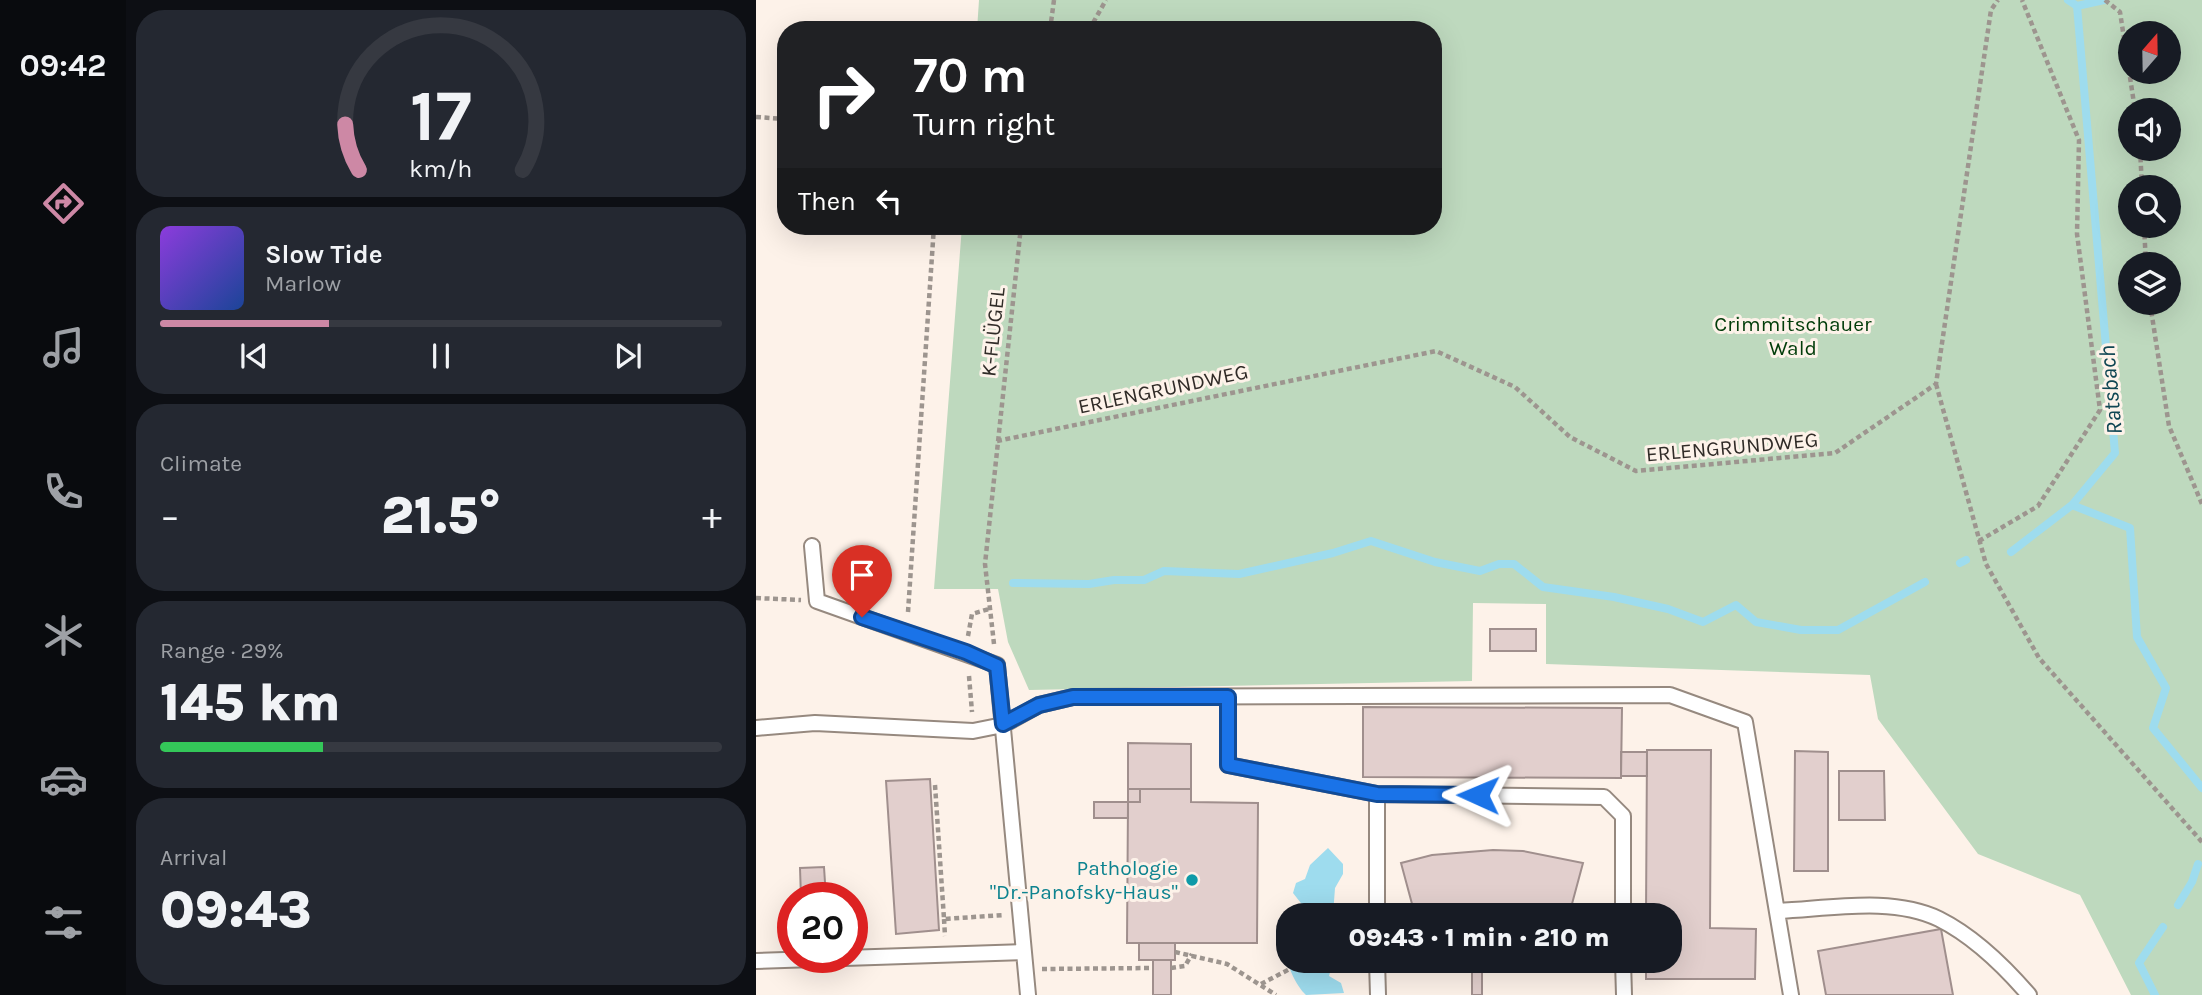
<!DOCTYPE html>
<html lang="en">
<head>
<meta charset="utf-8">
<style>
  body { margin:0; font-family:Karla,sans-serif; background:#242831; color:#f1f3f6; height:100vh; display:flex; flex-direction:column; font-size:26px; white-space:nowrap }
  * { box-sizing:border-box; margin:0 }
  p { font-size:23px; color:#9ea1a6 }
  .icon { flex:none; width:38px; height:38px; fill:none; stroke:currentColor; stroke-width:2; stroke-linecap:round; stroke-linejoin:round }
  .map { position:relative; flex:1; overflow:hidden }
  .details { display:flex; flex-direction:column; gap:10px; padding:10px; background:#0d0f14; width:630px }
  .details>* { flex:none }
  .hud { position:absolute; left:21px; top:21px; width:665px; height:214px; border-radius:28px; box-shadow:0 7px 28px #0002; background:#202124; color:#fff; overflow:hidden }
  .needle { width:46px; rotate:20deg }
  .controls { position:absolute; left:1362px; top:21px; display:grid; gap:14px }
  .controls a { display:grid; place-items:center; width:63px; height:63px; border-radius:50%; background:#171b24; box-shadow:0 7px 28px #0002; font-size:35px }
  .speed { position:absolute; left:21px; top:882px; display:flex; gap:14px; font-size:35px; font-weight:700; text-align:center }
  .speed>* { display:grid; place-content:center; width:91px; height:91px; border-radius:50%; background:#171b24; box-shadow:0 7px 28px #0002; line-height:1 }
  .speed .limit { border:10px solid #d22; background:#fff; color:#111 }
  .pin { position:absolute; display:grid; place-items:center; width:60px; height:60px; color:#fff; margin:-72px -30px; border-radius:50% 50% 50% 0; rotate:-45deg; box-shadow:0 0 7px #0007 }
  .pin .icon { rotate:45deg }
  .me { position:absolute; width:77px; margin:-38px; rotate:271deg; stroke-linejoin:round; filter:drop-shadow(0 0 5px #0008) }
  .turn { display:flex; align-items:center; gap:24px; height:147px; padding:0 21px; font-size:32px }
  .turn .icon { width:91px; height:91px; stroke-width:2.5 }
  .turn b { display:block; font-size:49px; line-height:60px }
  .then { display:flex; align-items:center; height:66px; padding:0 21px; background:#0003; gap:14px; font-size:26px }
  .big { font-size:52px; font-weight:800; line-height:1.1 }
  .details .card { flex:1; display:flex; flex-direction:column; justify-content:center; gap:10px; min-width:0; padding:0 24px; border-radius:28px; background:#242831 }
  .details .dial { align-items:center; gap:0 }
  .dial svg { height:182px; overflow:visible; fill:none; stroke:#363941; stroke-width:7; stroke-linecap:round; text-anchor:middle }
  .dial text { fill:#f1f3f6; stroke:none }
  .song { display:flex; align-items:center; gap:21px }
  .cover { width:84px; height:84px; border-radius:10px; background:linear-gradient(135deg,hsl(270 70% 55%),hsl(220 70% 35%)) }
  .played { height:7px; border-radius:4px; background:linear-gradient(90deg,#cd88a5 30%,#363941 30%) }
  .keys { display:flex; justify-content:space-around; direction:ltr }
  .heat { display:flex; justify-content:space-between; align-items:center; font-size:38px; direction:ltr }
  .charge { height:10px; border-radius:5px; background:linear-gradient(90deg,#34c759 29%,#363941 0) }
  .trip { position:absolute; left:520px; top:903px; width:406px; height:70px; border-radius:28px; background:#171b24; box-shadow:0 7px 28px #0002; font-weight:800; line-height:70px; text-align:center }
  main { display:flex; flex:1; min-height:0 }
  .tabs { display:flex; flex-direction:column; width:126px; justify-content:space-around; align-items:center; background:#090b0e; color:#9ea1a6 }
  .tabs .icon { width:49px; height:49px }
  .tabs .selected { color:#cd88a5 }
  .tabs b { font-size:32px; color:#f1f3f6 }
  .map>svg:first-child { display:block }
</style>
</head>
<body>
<main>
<nav class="tabs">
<b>09:42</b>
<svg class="icon selected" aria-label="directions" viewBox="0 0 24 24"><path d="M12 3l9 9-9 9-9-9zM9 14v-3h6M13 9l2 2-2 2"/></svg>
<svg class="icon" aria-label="music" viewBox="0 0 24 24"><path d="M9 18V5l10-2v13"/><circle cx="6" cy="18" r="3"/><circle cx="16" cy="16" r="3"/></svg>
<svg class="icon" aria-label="phone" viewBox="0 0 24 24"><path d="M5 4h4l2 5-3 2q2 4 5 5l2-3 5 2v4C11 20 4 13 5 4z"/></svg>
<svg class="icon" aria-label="climate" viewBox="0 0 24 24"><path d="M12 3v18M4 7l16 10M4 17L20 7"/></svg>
<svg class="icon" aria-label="car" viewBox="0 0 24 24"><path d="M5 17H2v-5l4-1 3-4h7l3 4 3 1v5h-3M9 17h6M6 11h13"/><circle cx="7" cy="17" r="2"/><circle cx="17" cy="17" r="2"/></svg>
<svg class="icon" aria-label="filters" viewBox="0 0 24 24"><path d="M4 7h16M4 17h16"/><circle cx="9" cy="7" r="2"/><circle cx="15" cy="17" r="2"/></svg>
</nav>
<section class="details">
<div class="card dial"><svg viewBox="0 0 100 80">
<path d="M14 69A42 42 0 1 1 86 69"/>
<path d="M14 69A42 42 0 0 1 8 49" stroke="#cd88a5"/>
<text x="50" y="56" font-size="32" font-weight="700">17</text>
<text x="50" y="72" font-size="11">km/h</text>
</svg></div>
<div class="card">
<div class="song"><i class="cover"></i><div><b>Slow Tide</b><p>Marlow</p></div></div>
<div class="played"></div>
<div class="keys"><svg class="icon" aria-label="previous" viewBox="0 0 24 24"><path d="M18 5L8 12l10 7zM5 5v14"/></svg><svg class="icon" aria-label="pause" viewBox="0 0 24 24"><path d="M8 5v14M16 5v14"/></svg><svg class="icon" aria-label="next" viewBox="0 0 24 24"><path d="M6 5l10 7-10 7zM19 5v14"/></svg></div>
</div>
<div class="card"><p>Climate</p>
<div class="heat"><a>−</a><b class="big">21.5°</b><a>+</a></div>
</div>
<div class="card"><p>Range · 29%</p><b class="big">145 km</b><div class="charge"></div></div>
<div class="card"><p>Arrival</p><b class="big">09:43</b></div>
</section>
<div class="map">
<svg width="1446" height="995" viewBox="0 0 1446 995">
  <rect width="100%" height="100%" fill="#fdf2e9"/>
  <path fill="#bed9be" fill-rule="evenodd" d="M223,0H1446V995H1375L1324,895L1222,854L1122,719L1114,675L790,664V604L717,603L716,681L273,690L252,642L242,589H178L206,226H677V30H221ZM1374,33H1412V72H1374ZM1374,110H1412V149H1374ZM1374,187H1412V226H1374ZM1374,264H1412V303H1374Z"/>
  <path fill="#9edcee" d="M572,848L587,864V874L579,888L577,915H549L548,907L537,893L540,883L549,879L554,865Z
    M532,947V961H577L573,976L585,983L588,993L550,995C540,986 527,960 532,947Z"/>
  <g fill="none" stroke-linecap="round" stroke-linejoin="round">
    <path stroke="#9edcee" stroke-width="8" d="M1312,0L1321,6L1359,453L1316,505L1374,528L1381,637L1410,688L1397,728L1446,788
      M1321,6L1348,0
      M1255,552L1316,505
      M1204,563L1210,560
      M257,583L333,584L358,580H388L408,571L483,574L577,553L615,541L679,562L724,571L743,564H758L787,587L858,597L912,609L947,622L980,605L1000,622L1045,630H1082L1169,582
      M1422,905L1436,882L1442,864
      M1399,995L1383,963L1407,927"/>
  </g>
  <path fill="#e2cfcd" stroke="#a08f8d" stroke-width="2" d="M734,629H780V651H734Z
    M607,707L866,708L865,778L607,777Z
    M372,743L435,744V789H372Z
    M891,750H955L954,928L1000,929L999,979H890V961H914V915H890Z
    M1039,751L1072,752V871H1038Z
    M865,752H891V776H865Z
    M1083,771H1128L1129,820H1083Z
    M174,779L183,930L140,934L130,781Z
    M372,789H384V802H372Z
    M384,789H435V802L502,803L501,943H371L372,802H384Z
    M338,802H372V818H338Z
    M737,850L767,851L827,863L813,915H659L645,863L676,855Z
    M68,867L70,898H45L44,868Z
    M1185,929L1197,995H1070L1062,951Z
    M383,943H419V960H383Z
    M397,960H415V995H397Z
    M713,961H766V967H713Z
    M716,967H726V995H716Z"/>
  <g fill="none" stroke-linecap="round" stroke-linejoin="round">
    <defs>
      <path id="lane" d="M56,546L61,601L241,665L272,995
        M472,697V765L621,794V915
        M0,728L59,723L217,731L247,725L283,705L317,697L914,695L989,722L1035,995
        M621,794L848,797L867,816V915
        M1022,911C1072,909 1136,896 1183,919C1217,936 1248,966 1273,995
        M0,961L268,952
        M621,961L622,995
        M867,961L868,995"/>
    </defs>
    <use href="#lane" stroke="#96897f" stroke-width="18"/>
    <path stroke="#9d958f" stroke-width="4.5" stroke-dasharray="5 3.5" stroke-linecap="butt" d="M1349,0L1364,12L1379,110
      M294,30L298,0
      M333,30L350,0
      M0,117L30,119
      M1384,149L1386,187
      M1388,226L1390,264
      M1394,303L1413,426L1446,504
      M1180,384L1230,564L1283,658L1446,842
      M241,441L680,351L759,387L814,437L880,471L1079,453L1180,384L1235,10L1242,0
      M1223,541L1282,506L1344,410L1321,234L1323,140L1266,0
      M0,598L45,600
      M152,612L178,226
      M212,636L216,614L233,609
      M238,644L229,564L265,226
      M213,676L216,712
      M179,785L188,919L248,915
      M188,919L189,936
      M419,952L471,964L520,995
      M415,968L429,966L436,954
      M286,969L397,968
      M505,984L549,961"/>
    <use href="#lane" stroke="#fff" stroke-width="14"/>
  </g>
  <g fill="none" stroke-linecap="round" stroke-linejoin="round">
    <defs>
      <path id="route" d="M106,617L210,652L241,666L247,724L283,705L317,697H472V765L621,794L722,795"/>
    </defs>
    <use href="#route" stroke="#114b97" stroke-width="18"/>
    <use href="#route" stroke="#1a73e8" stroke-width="12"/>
  </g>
  <circle fill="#0f9aa8" stroke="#fdf2e9" stroke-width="2.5" cx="436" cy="880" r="7"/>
  <g text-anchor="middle" stroke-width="6" stroke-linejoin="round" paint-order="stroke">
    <g font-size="21" fill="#013c09" stroke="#fdf2e9">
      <text x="1037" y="331">Crimmitschauer<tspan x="1037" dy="24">Wald</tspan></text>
    </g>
    <g font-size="21" fill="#302b27" stroke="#fdf2e9">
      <text transform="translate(237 332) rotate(-84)" y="7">K-FLÜGEL</text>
      <text transform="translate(407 389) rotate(-12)" y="7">ERLENGRUNDWEG</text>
      <text transform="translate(976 447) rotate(-5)" y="7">ERLENGRUNDWEG</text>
    </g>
    <g font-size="21" fill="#0d838f" stroke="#fdf2e9" text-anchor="end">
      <text x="422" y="875">Pathologie<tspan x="422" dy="24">"Dr.-Panofsky-Haus"</tspan></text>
    </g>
    <g font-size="23" font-style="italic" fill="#0f4653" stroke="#fdf2e9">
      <text transform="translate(1354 390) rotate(-95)" y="8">Ratsbach</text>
    </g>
  </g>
</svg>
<div class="controls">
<a><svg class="needle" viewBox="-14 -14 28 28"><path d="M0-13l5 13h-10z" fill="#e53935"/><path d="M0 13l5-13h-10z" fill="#9ea1a6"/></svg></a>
<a><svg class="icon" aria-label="sound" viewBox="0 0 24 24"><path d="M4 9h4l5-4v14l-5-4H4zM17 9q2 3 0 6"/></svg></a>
<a><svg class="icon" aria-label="search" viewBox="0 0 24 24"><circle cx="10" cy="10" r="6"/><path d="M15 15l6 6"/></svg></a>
<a><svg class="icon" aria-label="layers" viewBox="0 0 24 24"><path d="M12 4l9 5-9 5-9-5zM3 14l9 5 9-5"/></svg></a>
</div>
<div class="speed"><div class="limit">20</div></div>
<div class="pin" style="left:106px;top:617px;background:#d93025"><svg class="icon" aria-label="arrive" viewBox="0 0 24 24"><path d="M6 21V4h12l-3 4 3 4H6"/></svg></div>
<svg class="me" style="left:722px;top:795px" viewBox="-20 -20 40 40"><path d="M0-17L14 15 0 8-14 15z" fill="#1a73e8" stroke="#fff" stroke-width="4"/></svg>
<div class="trip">09:43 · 1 min · 210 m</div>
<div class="hud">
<div class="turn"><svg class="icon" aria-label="right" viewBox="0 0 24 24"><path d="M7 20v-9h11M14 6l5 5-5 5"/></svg><div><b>70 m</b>Turn right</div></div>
<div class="then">Then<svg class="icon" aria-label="left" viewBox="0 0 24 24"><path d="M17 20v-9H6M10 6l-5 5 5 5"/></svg></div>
</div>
</div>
</main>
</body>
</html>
